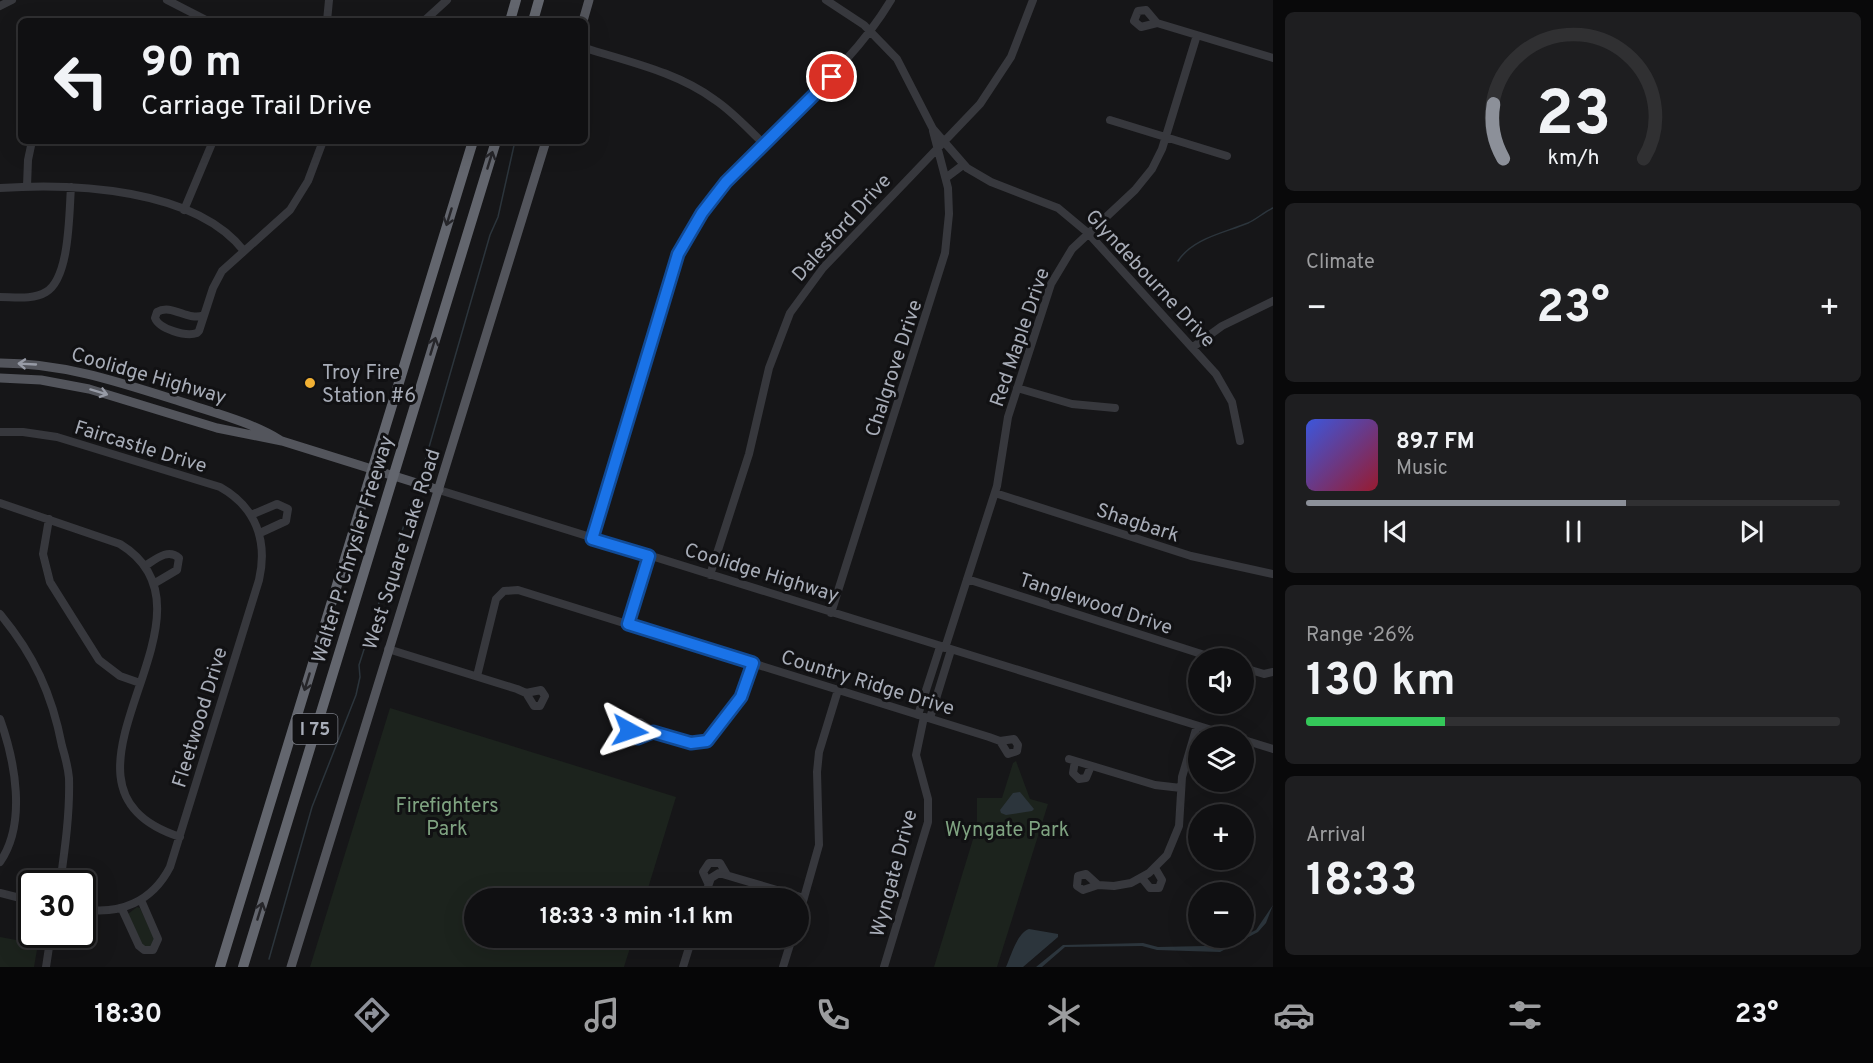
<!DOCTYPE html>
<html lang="en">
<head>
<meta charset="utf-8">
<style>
  body { margin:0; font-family:Overpass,sans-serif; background:#1e1e20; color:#f1f3f6; height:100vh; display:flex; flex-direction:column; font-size:22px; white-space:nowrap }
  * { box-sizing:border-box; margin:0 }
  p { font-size:20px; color:#9c9d9f }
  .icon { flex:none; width:33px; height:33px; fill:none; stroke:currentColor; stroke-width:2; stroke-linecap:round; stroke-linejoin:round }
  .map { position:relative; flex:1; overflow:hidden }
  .side { display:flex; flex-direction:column; gap:12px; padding:12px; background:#09090a; width:600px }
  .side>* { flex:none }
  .top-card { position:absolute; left:18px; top:18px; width:570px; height:126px; border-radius:9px; box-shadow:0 6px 24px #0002,0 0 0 2px #303032; background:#101012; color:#f1f3f6; overflow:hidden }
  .tools { position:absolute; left:1188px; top:648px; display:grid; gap:12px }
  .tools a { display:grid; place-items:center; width:66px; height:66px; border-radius:50%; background:#101012; box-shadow:0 6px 24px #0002,0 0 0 2px #303032; font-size:30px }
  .speed { position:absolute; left:18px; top:870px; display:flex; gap:12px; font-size:30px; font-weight:700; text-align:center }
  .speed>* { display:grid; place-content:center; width:78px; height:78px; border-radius:50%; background:#101012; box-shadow:0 6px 24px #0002,0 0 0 2px #303032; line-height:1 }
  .speed .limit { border:3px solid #111; border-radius:9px; background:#fff; color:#111 }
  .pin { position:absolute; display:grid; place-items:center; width:51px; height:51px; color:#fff; margin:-26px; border:3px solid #fff; border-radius:50%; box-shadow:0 2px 6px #0007 }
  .me { position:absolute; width:66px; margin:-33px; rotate:95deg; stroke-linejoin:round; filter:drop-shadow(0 0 4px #0008) }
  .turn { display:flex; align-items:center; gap:21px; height:126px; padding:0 24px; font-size:27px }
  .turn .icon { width:78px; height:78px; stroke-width:2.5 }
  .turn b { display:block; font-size:42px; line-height:51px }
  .big { font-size:45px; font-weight:700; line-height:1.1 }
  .side .tile { flex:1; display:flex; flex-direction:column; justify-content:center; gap:9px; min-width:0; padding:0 21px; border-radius:9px; background:#1e1e20 }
  .side .dial { align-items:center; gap:0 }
  .dial svg { height:156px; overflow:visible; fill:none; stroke:#303032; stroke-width:7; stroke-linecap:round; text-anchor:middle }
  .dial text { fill:#f1f3f6; stroke:none }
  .song { display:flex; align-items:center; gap:18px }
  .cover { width:72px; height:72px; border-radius:9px; background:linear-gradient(135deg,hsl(230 70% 55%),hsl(350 70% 35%)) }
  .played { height:6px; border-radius:3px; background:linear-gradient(90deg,#8c9099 60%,#303032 60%) }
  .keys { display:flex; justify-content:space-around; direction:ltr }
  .heat { display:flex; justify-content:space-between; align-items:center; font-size:33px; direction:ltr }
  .charge { height:9px; border-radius:4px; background:linear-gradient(90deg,#34c759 26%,#303032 0) }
  .trip { position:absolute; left:464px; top:888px; width:345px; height:60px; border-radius:30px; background:#101012; box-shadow:0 6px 24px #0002,0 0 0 2px #303032; font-weight:700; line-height:60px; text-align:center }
  .tab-bar { display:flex; height:96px; justify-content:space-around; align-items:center; background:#060607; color:#9c9d9f }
  .tab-bar .icon { width:42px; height:42px }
  .tab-bar .active { color:#8c9099 }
  .tab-bar b { font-size:27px; color:#f1f3f6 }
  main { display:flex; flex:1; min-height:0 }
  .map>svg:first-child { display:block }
</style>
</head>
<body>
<main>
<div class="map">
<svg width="1273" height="967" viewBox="0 0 1273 967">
  <rect width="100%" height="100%" fill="#161618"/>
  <path fill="#1c231d" d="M390,708L676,797L645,898H474V938H633L624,967H310Z
    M1016,761L1030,799L1048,804L997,967H934L977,826V798H1002L1013,763Z
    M137,907L140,908L155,940L151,947L143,946L128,914Z
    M0,937L38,944L34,967H0Z"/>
  <path fill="#2c353c" d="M1020,792L1034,809L1032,811L1006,815L1001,813L1000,810L1013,793Z
    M1273,905L1266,923L1258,932L1220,952L1157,950L1142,946L1065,947L1042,967H1036L1063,945L1143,943L1158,947L1205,946L1219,948L1256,930Z
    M1029,929L1058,934V937L1023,967H1006C1011,956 1017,933 1029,929Z"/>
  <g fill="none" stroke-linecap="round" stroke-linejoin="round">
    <path stroke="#2c353c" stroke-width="1.5" d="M1178,261C1193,238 1224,233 1248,223C1257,219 1264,212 1273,208
      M423,468L490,235L498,217L515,141
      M269,959L312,807L356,695L360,677L359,665L412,500"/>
    <path stroke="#37383d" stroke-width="8" d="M167,0L208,21
      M826,0L864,25L897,59L933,129L967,168L991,182L1058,208L1088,233L1216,374L1232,402L1240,441
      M0,6L12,0
      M327,21L329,0
      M424,21L447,0
      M1157,23L1141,27L1134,21L1138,11L1146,10L1157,23L1273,58
      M585,48C629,62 677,72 715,100C733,112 748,129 764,144
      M1110,120L1227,156
      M947,177L963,165
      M27,186L28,160L32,141
      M0,188C73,183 195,188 244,251
      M184,210L213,141
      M0,297C14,297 33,300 46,292C70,278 69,213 71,187
      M204,315C188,322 172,303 157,312L155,318C159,329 186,337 197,333L199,331L213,288L222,271L290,210L308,181L323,141
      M1193,347L1222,326L1273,301
      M1017,388L1072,404L1115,408
      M0,432H23L57,437L220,487C256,507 268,541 259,580L170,867C152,902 120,915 82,909
      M439,490L1231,736
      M995,493L1191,556L1273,574
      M0,503L120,544C238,616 23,786 180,837
      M251,515L277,504L288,509L286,521L260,533
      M49,519L43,554L50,582L99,660L120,676L140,683
      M592,539C611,480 630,420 646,361C661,309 670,258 702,213C756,134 841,84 891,0
      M145,566C156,559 168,548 179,558L177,570L155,583
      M710,575L749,454L769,368L790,313L823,268L980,104L1011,57L1033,0
      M967,579L1214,658
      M831,613L945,253L949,214L948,188L933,131
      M0,614C34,655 52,694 62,746C65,756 68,767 69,778C70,813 65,848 60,884
      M628,624L649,556
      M945,648L997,486L1008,417L1051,284L1072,249L1135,190L1152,169L1162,149L1197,35
      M388,649L517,689L526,693L534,706H540L545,696L541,690L526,693
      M1244,668L1264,674L1273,672
      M477,676L496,599L504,591L518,590L989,737L1000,741L1008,754L1017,751L1018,745L1014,739L1000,741
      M918,715L940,647
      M930,718L951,650
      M0,719C15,761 27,823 0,862
      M653,732L638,738L633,736L631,728L633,723L640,722L653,732L691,743L707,741L741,697L753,663
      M1244,740L1273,749
      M1069,759L1155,785L1181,788
      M1075,761L1073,773L1079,779L1086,778L1091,766
      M1142,878L1150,888H1159L1162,880L1155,868
      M708,883L703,872L709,863H720L727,875
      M1098,885L1086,874L1078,876L1077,886L1083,890L1098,885L1114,886L1131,883L1149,873L1167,855L1179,826L1182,777L1197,726
      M0,893L32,901
      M704,898L711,878L719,873L804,898
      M122,909L139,946L144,950H153L158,939L141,900
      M798,919L819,845L817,772L819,752L838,690
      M46,967L51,934
      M683,967L692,938
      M783,967L792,938
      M884,967L928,822V799L916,755L924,717"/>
    <path stroke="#53555c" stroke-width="9" d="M583,21L589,0
      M0,363C64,363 122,383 182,402C215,413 251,422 280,440
      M0,378L41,380L89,389L217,428L282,441L439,490
      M291,967L546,141"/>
    <path stroke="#63666e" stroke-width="10" d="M510,21L516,0
      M533,21L539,0
      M220,967L473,141
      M243,967L496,141"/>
  </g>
  <defs><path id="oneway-shaft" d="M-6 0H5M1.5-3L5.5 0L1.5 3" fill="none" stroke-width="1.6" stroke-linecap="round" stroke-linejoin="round" transform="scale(1.5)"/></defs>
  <g stroke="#26262a">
    <use href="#oneway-shaft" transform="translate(490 160) rotate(-73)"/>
    <use href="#oneway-shaft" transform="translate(449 217) rotate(107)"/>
    <use href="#oneway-shaft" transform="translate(433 346) rotate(-73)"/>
    <use href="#oneway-shaft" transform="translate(307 682) rotate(107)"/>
    <use href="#oneway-shaft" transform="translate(260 911) rotate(-73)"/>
  </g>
  <g stroke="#979ba6">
    <use href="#oneway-shaft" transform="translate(27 364) rotate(-177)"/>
    <use href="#oneway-shaft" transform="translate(99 392) rotate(17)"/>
  </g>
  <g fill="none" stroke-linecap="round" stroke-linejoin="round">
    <defs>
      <path id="route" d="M630,731L638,738L653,732L691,743L707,741L741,697L753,663L628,624L649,556L592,539L678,254L702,213L726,182L832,77"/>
    </defs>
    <use href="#route" stroke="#114b97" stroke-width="15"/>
    <use href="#route" stroke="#1a73e8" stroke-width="10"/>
  </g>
  <circle fill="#f2b134" stroke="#111113" stroke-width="2" cx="310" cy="383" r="6"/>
  <g text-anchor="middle" stroke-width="6" stroke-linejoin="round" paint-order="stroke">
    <rect fill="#111113" stroke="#7b7e86" stroke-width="1.5" x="292.5" y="714" width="45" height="30" rx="4.5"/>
    <g font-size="18" font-weight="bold" fill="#a8adb8">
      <text x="315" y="735">I 75</text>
    </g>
    <g font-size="20" fill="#a8adb8" stroke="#111113">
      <text transform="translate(841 227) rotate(-48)" y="7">Dalesford Drive</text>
      <text transform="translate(1151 278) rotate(47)" y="7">Glyndebourne Drive</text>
      <text transform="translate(1019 337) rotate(-71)" y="7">Red Maple Drive</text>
      <text transform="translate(893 368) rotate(-72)" y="7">Chalgrove Drive</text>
      <text transform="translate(149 375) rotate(16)" y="7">Coolidge Highway</text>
      <text transform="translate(141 446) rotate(17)" y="7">Faircastle Drive</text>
      <text transform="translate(1138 522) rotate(18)" y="7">Shagbark</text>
      <text transform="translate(352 549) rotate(-73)" y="7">Walter P. Chrysler Freeway</text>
      <text transform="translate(401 549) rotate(-72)" y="7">West Square Lake Road</text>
      <text transform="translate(762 572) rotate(17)" y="7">Coolidge Highway</text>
      <text transform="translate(1096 603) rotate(18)" y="7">Tanglewood Drive</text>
      <text transform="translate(868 682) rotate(17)" y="7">Country Ridge Drive</text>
      <text transform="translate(199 717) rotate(-73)" y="7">Fleetwood Drive</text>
      <text transform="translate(893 873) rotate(-75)" y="7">Wyngate Drive</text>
    </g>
    <g font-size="20" fill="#a8adb8" stroke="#111113" text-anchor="start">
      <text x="322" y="379">Troy Fire<tspan x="322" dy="23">Station #6</tspan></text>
    </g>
    <g font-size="20" fill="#7fa381" stroke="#111113">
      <text x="447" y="812">Firefighters<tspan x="447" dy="23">Park</tspan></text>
      <text x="1007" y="836">Wyngate Park</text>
    </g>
  </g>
</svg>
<div class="tools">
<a><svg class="icon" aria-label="sound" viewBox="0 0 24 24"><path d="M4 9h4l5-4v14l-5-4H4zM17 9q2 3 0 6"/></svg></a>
<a><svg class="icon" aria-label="layers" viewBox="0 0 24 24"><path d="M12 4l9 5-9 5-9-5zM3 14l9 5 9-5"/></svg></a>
<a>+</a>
<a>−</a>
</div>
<div class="speed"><div class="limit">30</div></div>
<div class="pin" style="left:832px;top:77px;background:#d93025"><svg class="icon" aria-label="arrive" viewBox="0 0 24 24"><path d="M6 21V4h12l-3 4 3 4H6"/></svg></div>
<svg class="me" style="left:630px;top:731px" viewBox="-20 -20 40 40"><path d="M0-17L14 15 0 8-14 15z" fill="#1a73e8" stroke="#fff" stroke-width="4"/></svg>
<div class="trip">18:33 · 3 min · 1.1 km</div>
<div class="top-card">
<div class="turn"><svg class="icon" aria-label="left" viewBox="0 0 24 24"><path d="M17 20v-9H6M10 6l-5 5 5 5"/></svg><div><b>90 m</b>Carriage Trail Drive</div></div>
</div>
</div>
<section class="side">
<div class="tile dial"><svg viewBox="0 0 100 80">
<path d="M14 69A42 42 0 1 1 86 69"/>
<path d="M14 69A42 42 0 0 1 9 41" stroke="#8c9099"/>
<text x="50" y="56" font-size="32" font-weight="700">23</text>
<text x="50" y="72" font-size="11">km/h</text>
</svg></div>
<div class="tile"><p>Climate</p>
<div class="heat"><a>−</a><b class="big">23°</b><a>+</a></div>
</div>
<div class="tile">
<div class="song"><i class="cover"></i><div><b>89.7 FM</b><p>Music</p></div></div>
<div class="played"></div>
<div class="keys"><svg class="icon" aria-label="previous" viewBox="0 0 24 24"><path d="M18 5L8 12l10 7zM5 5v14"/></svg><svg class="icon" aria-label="pause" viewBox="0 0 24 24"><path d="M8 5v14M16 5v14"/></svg><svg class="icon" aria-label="next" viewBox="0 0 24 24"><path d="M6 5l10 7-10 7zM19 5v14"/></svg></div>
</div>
<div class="tile"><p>Range · 26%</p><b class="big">130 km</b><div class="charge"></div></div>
<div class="tile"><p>Arrival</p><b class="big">18:33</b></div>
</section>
</main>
<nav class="tab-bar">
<b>18:30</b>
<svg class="icon active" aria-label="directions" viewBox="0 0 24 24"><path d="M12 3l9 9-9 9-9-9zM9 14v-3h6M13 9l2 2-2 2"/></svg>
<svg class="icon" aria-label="music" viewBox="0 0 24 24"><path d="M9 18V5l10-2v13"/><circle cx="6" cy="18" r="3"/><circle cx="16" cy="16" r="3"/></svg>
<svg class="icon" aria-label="phone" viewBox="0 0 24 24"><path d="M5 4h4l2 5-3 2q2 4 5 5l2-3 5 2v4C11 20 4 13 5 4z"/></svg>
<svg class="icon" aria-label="climate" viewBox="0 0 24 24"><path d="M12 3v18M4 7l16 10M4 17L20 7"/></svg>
<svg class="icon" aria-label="car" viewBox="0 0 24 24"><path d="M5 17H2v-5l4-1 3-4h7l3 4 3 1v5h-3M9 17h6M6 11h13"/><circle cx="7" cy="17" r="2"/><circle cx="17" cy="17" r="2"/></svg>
<svg class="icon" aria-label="filters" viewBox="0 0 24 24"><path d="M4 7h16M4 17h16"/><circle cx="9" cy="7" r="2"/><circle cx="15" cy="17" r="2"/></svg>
<b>23°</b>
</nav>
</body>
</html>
